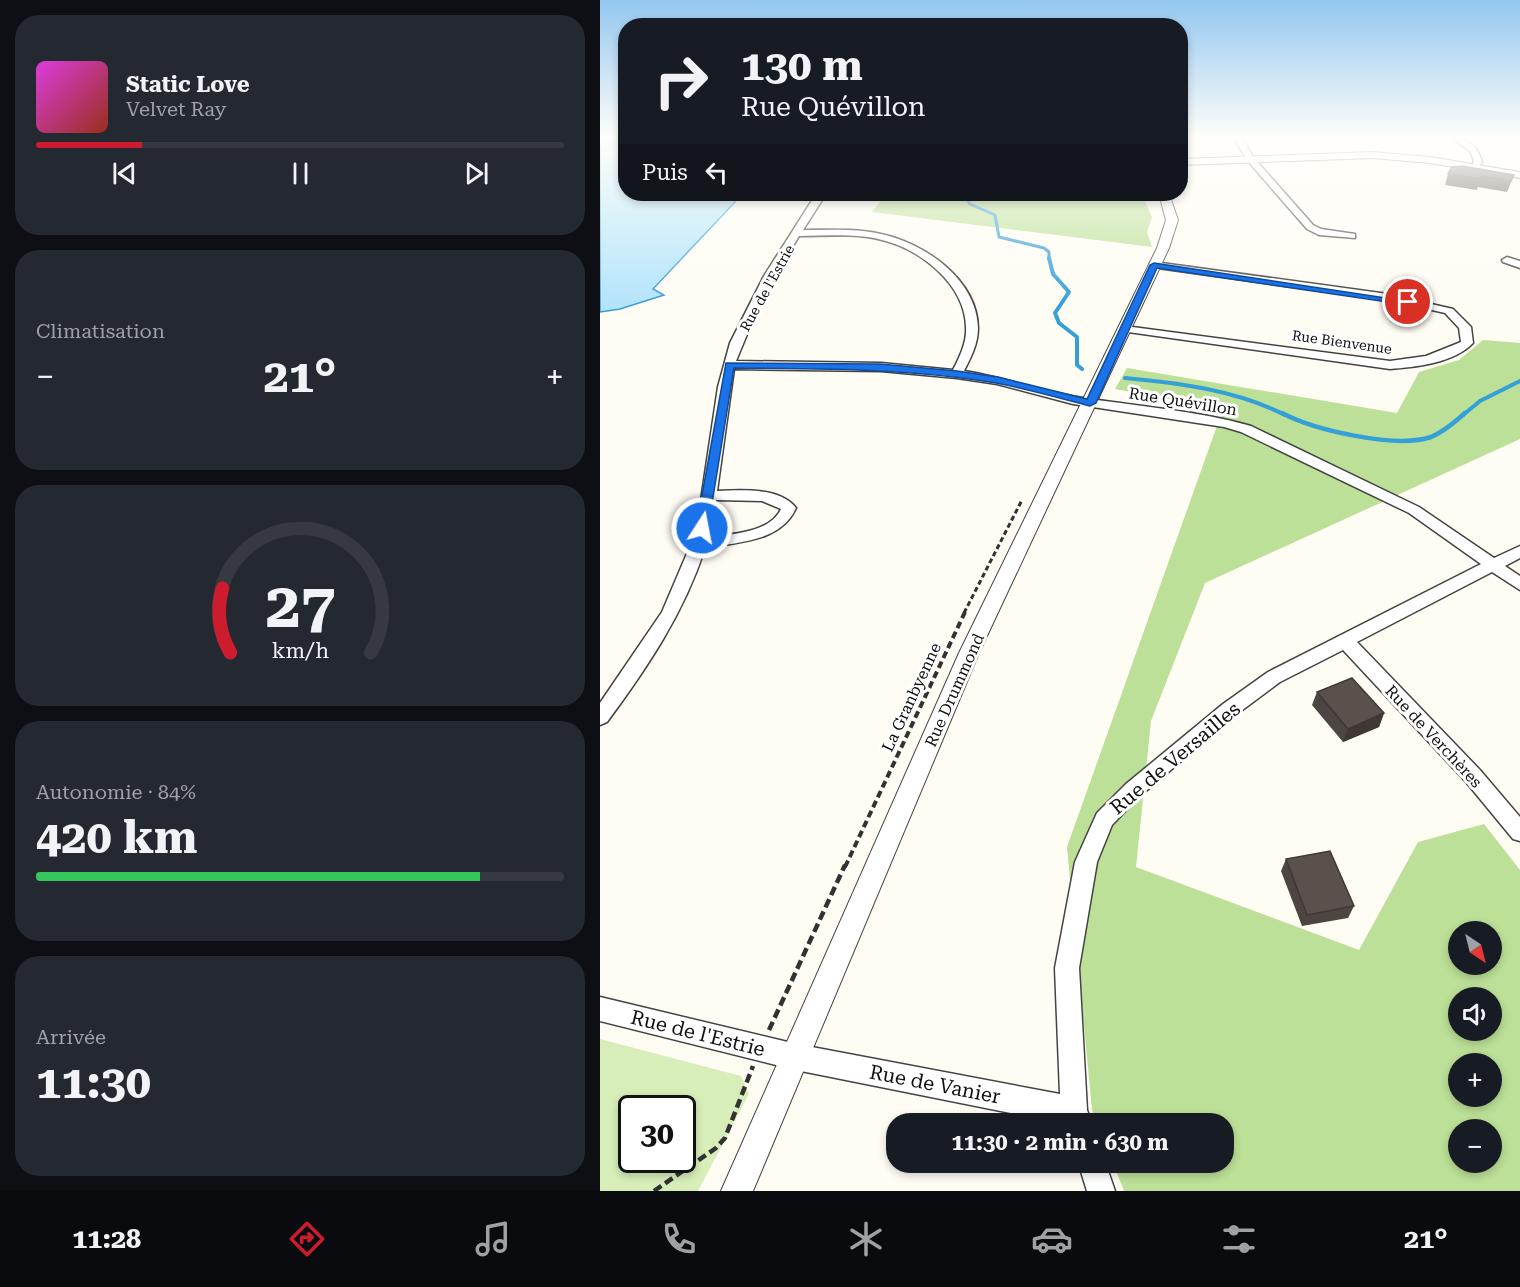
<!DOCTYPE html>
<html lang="fr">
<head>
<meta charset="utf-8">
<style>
  body { margin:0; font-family:"Roboto Serif",serif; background:#242831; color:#f1f3f6; height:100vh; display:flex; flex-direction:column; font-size:22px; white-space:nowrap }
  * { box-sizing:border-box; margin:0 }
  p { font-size:20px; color:#9ea1a6 }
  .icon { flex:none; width:33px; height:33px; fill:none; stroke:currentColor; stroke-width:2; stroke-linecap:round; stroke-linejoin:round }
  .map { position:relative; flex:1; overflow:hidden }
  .side { display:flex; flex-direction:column; gap:15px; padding:15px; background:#0d0f14; width:600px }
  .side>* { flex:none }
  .banner { position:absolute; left:18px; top:18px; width:570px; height:183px; border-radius:24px; box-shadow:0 3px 9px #0003; background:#171b24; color:#f1f3f6; overflow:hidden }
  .needle { width:39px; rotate:145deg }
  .fabs { position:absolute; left:848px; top:921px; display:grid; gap:12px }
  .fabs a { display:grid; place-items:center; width:54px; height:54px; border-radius:50%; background:#171b24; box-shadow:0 3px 9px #0003; font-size:30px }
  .speed { position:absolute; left:18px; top:1095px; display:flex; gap:12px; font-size:30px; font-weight:700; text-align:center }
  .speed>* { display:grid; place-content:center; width:78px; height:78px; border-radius:50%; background:#171b24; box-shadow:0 3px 9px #0003; line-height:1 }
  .speed .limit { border:3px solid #111; border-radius:9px; background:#fff; color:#111 }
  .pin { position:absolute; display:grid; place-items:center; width:51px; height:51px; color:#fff; margin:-26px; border:3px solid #fff; border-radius:50%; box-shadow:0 2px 6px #0007 }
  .me { position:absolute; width:66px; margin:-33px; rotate:11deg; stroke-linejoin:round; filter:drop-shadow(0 0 4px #0008) }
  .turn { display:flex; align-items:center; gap:21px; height:126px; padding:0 24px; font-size:27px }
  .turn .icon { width:78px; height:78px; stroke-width:2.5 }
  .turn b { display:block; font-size:42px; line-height:51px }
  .then { display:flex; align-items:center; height:57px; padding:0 24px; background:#0003; gap:12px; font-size:22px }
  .big { font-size:45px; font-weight:700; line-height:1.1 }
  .side .tile { flex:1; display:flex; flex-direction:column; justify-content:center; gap:9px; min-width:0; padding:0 21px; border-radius:24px; background:#242831 }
  .side .dial { align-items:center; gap:0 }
  .dial svg { height:156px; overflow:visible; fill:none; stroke:#363941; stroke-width:7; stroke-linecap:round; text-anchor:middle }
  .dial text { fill:#f1f3f6; stroke:none }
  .song { display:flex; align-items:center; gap:18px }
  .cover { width:72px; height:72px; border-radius:9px; background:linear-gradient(135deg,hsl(300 70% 55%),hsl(10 70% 35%)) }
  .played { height:6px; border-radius:3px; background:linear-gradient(90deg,#cc1c2e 20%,#363941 20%) }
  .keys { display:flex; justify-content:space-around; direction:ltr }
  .heat { display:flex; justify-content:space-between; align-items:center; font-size:33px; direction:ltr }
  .charge { height:9px; border-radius:4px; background:linear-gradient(90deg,#34c759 84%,#363941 0) }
  .trip { position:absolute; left:286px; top:1113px; width:348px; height:60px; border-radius:24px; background:#171b24; box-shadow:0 3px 9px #0003; font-weight:700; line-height:60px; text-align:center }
  .tabs { display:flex; height:96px; justify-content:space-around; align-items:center; background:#090b0e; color:#9ea1a6 }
  .tabs .icon { width:42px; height:42px }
  .tabs .active { color:#cc1c2e }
  .tabs b { font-size:27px; color:#f1f3f6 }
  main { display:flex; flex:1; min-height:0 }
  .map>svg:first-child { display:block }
</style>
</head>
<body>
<main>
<section class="side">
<div class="tile">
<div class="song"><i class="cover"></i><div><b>Static Love</b><p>Velvet Ray</p></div></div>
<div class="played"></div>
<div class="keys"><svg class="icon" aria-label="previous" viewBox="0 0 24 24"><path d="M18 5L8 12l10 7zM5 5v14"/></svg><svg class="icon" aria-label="pause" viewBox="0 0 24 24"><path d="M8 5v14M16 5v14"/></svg><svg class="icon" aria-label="next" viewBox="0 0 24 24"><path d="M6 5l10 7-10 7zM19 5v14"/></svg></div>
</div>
<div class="tile"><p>Climatisation</p>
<div class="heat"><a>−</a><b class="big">21°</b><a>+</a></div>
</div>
<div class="tile dial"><svg viewBox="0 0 100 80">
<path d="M14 69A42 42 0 1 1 86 69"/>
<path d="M14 69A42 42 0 0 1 10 36" stroke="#cc1c2e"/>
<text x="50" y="56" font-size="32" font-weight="700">27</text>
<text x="50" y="72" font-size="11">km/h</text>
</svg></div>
<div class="tile"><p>Autonomie · 84%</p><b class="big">420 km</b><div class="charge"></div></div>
<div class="tile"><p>Arrivée</p><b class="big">11:30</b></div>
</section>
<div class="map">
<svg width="920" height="1191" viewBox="0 0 920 1191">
  <rect width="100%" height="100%" fill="#fffcf4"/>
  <path fill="#d7eeb9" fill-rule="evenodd" d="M0,1039L141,1076L149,1094L98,1191H0ZM32,1108H82V1160H32Z"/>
  <path fill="#bce097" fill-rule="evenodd" d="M286,194H542L552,217L547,232L552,247L272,212Z
    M883,340L920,343V439L605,583L551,721L536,867L759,950L818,842L884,824L920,870V1191H524L513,1163L624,1162V1124L497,1123L492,1110L467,847L623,409L515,389L527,368L797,413L819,372L859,360ZM858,932H891V964H858ZM858,998H891V1030H858ZM858,1064H891V1096H858ZM858,1130H891V1162H858Z"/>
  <path fill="#b4e4fb" stroke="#359fd8" stroke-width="1.5" d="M0,138H25L26,194H134L135,202L53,289L64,295L20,309L0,312Z"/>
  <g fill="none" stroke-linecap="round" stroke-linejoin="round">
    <path stroke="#359fd8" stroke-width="3" d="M364,194L370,204L395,215L399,237L444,248L449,252V260"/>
    <path stroke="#359fd8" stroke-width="4" d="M449,258L453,274L469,292L455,313L459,323L477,337V365L482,369
      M525,378C579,383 636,390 685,415
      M863,415L880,401L920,381"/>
    <path stroke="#359fd8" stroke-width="4.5" d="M682,413C714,430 796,449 831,437C843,432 855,422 865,413"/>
    <defs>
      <path id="minor" d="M634,138H642L653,157L713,225L721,229L755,234V238L719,235L707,229L647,160Z
        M852,138C868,138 878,147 882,162L877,170L870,168L874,162L871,152Z
        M216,194H226L203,230C229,230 256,228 281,234C324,243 377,279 378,328C378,344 371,357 364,371C403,377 439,391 477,397C535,406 595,410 651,426L819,507L894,558L920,546V558L905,566L920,576V590L892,572L757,642L880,770L920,817V841L913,839L866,782L743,650L680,682L637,714L540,796L512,825L497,862L479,968L487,1110L492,1124H466L196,1070L0,1021V997L196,1044L460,1094L455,968L475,862L497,813L526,784L623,704L668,672L881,564L809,513L641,432L624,427L473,404L397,384L357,378L281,371L134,369L117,491C141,490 180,487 196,508C181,542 138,542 105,548C84,613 47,668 7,722L0,725V703L62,612L91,544L101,500L118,387L130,343L164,276ZM199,236C226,236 255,233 282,240C320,249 365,284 366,327C367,342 360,356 353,370L281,363L136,361L162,298ZM116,500L162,501L181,509C170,533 131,534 108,537Z
        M907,257L920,261V268L903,262L902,260Z
        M554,262L788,294L853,309L871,327L873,343C854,363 816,367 790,369L521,331V327L525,326L790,361L826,356L861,342L859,328L845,313L788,300L550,267V263Z
        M478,1162H505L515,1191H487Z"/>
      <path id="tertiary" d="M773,152L830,157L920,172V178L830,163L773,158L580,165V159Z
        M559,194H569L578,220L569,248L379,653L153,1191H121L359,653L557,248L566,220Z"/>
    </defs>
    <use href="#minor" stroke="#434343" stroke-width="3"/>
    <use href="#tertiary" stroke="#434343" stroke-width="2"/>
    <path stroke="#323232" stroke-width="3" stroke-dasharray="5 3" stroke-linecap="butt" d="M364,613L422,500"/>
    <path stroke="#323232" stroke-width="4" stroke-dasharray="7 4" stroke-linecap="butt" d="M245,867L365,612"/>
    <path stroke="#323232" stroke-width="4.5" stroke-dasharray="9 4.5" stroke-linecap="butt" d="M169,1030L245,865
      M54,1191L116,1148L125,1138L153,1066"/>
    <use href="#minor" fill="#fff" fill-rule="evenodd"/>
    <use href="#tertiary" fill="#fff" fill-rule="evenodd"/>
  </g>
  <path fill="#4d4541" d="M848,174L914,175L907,192L878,187L877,190L845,185Z
    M717,692L784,713L779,727L743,742L712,705Z
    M686,859L754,906L748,918L702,926L681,871Z"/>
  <path fill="#3f3835" d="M784,713L779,727L743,742L748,729Z"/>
  <path fill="#5a504c" stroke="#3f3835" stroke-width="1.5" d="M862,166L914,175L911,181L882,176L880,179L848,174L852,167Z
    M752,678L784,713L748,729L717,692Z
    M730,851L754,906L707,915L686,859Z"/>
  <linearGradient id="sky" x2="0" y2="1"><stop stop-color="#93c7f0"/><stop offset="0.45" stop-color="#fffefa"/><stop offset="1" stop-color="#fffefa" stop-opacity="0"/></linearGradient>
  <rect width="920" height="305" fill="url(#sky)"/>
  <path fill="#1a73e8" stroke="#114b97" stroke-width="1.5" d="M554,263L812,302L808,305L557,268L496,403L490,406C459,398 428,389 396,383C309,368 222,369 134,368L108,528L102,532L96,528L126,363L280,364L357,371L398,377L487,399L550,265Z"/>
  <g text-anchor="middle" stroke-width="6" stroke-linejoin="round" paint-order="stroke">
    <g font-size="14" fill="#101010" stroke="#fff">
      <text transform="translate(167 288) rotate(-61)" y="5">Rue de l'Estrie</text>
      <text transform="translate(742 342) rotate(8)" y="5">Rue Bienvenue</text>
    </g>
    <g font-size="16" fill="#101010" stroke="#fff">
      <text transform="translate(583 401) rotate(9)" y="6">Rue Quévillon</text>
      <text transform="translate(354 690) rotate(-66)" y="6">Rue Drummond</text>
      <text transform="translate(311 697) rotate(-65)" y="6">La Granbyenne</text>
      <text transform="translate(834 736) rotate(47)" y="6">Rue de Verchères</text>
    </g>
    <g font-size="20" fill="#101010" stroke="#fff">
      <text transform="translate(575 758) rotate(-40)" y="7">Rue de Versailles</text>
      <text transform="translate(98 1033) rotate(14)" y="7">Rue de l'Estrie</text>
      <text transform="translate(335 1084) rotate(11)" y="7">Rue de Vanier</text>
    </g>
  </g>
</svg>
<div class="fabs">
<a><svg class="needle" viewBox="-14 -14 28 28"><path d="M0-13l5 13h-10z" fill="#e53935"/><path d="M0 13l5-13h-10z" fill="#9ea1a6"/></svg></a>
<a><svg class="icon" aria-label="sound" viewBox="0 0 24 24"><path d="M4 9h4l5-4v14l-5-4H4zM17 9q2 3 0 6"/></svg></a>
<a>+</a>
<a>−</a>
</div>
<div class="speed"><div class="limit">30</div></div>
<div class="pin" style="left:808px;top:302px;background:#d93025"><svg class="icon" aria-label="arrive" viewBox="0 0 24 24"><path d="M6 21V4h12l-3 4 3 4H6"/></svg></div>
<svg class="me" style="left:102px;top:528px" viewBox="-20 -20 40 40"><circle r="17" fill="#1a73e8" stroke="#fff" stroke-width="3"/><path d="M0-11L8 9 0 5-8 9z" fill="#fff"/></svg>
<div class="trip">11:30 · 2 min · 630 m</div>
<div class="banner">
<div class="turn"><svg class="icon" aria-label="right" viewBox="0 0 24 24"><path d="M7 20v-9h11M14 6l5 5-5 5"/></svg><div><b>130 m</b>Rue Quévillon</div></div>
<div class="then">Puis<svg class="icon" aria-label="left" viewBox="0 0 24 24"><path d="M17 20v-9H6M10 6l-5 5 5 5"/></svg></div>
</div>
</div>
</main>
<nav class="tabs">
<b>11:28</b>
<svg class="icon active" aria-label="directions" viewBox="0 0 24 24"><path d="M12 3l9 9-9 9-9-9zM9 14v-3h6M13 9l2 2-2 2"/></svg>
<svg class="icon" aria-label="music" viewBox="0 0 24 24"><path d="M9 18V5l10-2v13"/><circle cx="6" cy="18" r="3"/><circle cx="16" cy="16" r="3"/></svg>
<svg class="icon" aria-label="phone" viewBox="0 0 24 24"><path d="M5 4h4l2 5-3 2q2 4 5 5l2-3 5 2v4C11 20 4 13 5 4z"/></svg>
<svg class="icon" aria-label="climate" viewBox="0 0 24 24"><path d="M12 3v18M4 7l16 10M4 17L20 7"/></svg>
<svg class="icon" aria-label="car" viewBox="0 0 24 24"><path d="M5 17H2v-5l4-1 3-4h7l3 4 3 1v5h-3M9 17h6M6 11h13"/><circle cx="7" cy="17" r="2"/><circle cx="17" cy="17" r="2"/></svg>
<svg class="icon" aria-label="filters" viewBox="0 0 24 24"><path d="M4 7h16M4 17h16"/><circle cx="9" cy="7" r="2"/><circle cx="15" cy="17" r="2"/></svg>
<b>21°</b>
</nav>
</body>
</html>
